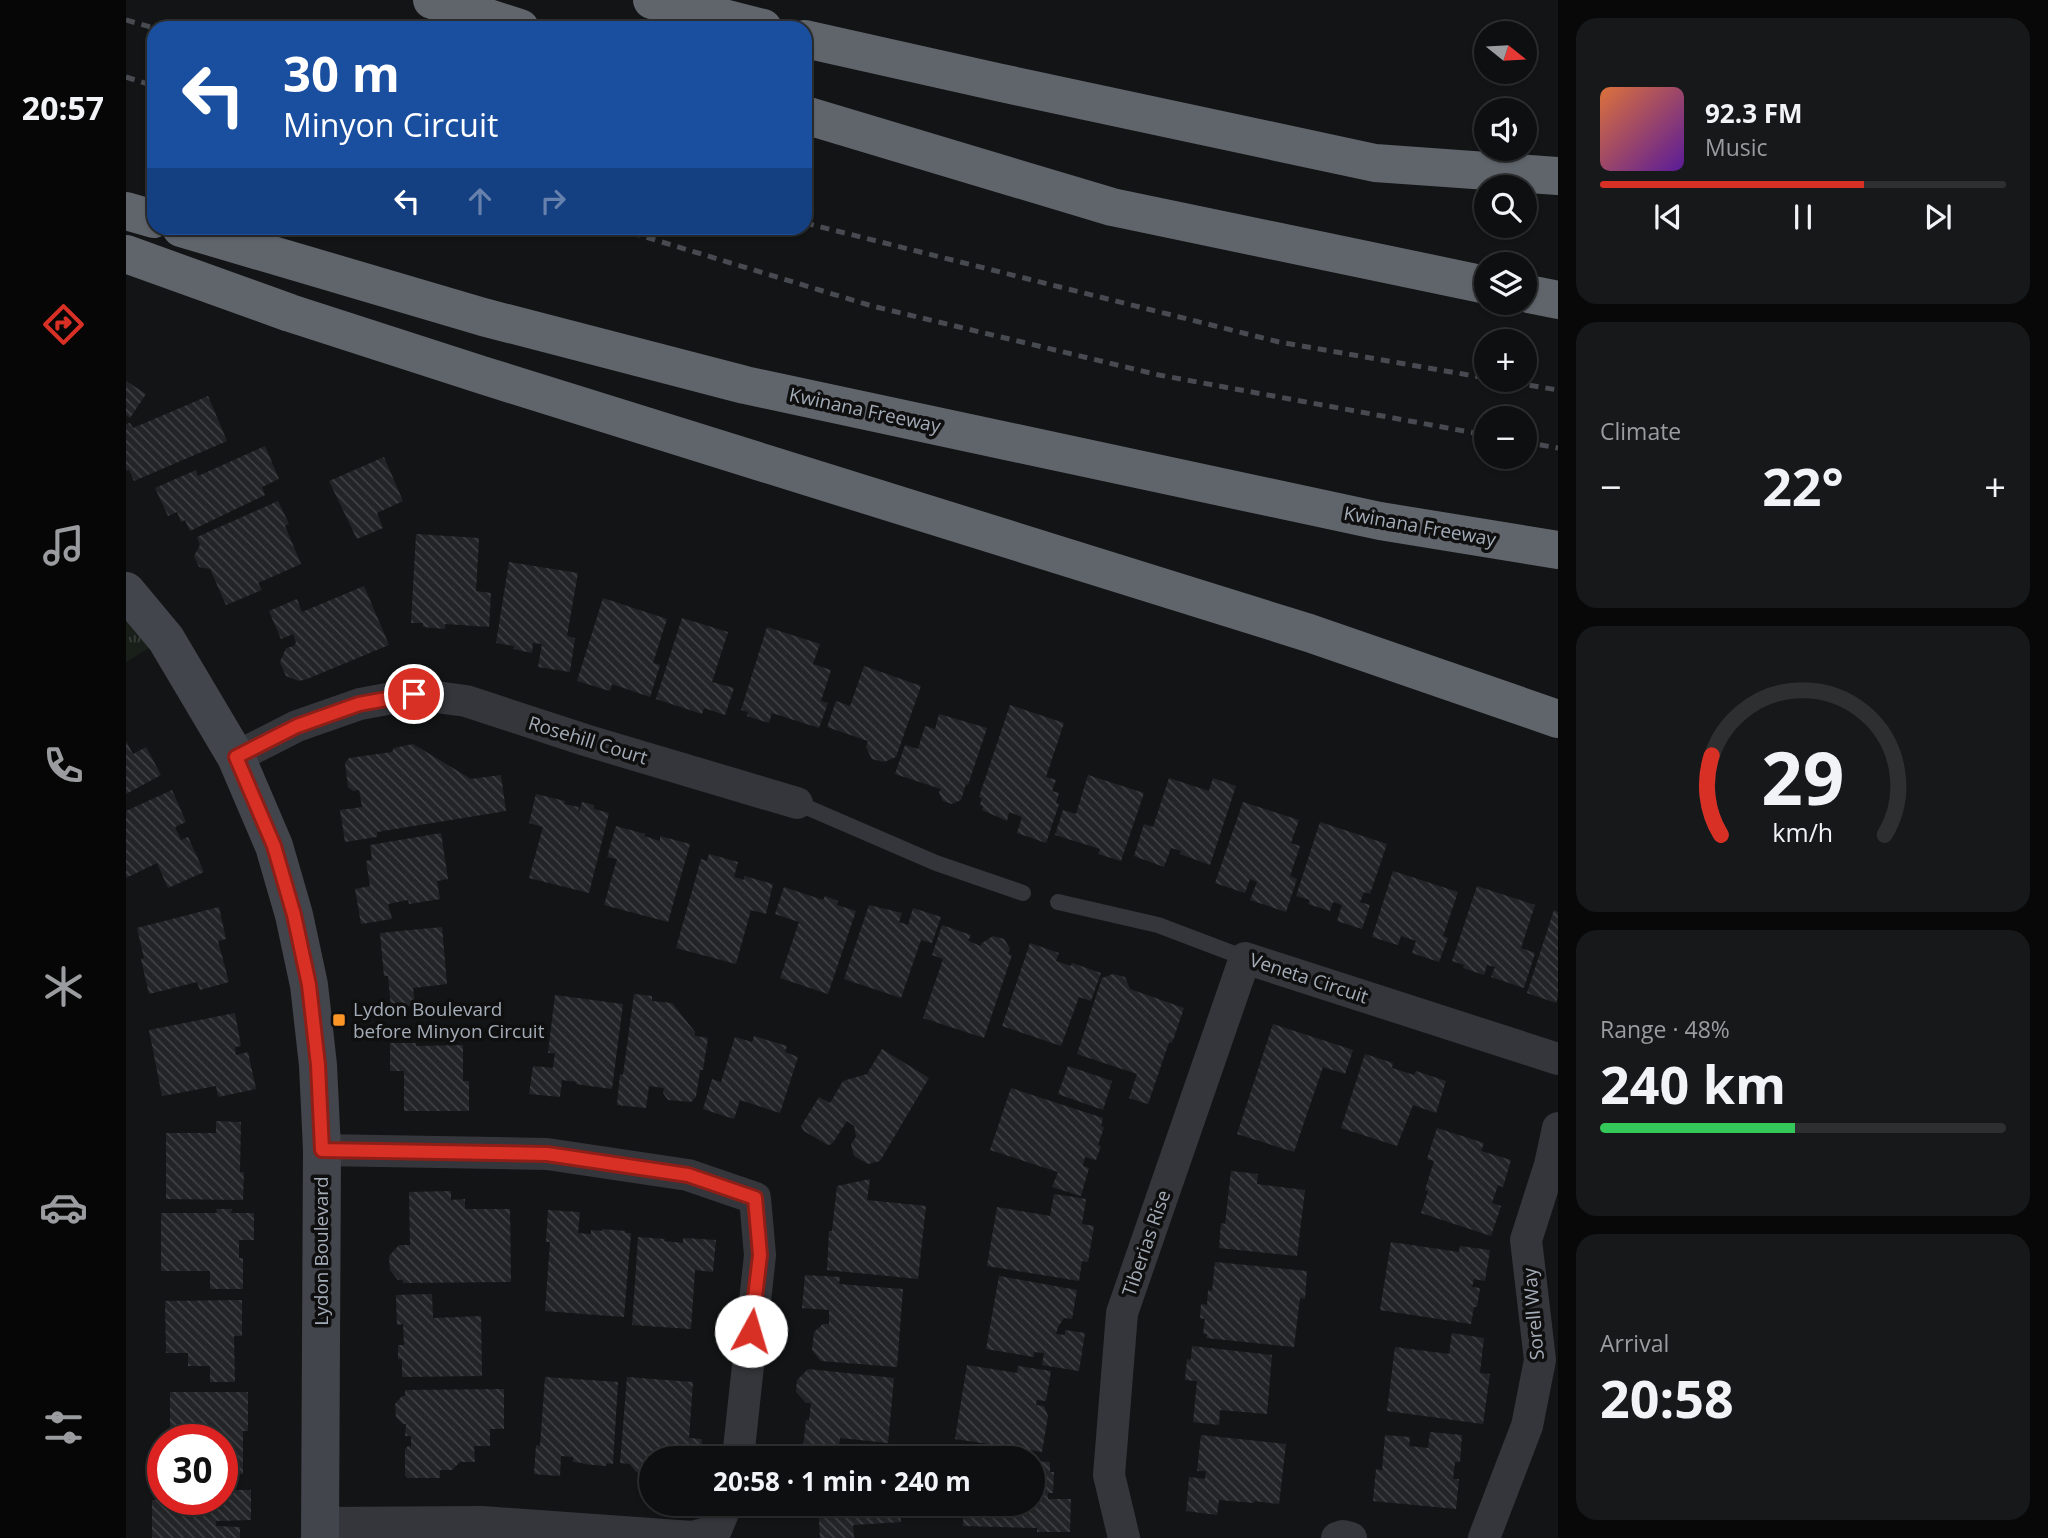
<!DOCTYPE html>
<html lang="en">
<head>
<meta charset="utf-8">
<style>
  body { margin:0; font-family:"Open Sans",sans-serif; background:#171819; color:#f1f3f6; height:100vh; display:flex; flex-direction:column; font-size:26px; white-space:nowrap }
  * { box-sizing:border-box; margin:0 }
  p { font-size:23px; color:#9b9c9f }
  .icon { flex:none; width:38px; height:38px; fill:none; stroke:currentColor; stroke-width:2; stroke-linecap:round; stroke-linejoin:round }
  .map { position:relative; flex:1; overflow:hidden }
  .details { display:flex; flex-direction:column; gap:18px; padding:18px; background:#080809; width:490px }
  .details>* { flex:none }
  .hud { position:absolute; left:21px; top:21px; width:665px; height:214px; border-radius:21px; box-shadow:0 2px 5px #0004,0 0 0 2px #2e2f30; background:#1a4fa0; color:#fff; overflow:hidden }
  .needle { width:46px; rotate:108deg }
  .tools { position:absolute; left:1348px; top:21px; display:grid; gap:14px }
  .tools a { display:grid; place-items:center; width:63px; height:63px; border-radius:50%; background:#0e0f10; box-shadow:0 2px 5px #0004,0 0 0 2px #2e2f30; font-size:35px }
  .speed { position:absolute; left:21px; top:1424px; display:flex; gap:14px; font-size:35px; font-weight:700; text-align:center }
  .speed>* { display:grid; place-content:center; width:91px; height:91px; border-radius:50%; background:#0e0f10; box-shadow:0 2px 5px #0004,0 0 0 2px #2e2f30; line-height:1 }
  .speed .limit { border:10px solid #d22; background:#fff; color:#111 }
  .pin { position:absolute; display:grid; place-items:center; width:60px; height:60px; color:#fff; margin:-30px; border:4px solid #fff; border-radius:50%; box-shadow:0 2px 7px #0007 }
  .me { position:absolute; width:77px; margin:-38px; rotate:6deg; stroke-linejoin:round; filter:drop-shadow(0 0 5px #0008) }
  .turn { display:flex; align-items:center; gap:24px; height:147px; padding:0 21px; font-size:32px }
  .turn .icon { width:91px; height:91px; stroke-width:2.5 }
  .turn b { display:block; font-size:49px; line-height:60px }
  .lanes { display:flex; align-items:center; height:66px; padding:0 21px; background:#0003; justify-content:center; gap:35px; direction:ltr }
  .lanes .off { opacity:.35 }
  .big { font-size:52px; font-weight:700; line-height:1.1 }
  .details .card { flex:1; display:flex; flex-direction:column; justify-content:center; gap:10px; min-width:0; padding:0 24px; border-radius:21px; background:#171819 }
  .details .dial { align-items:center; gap:0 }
  .dial svg { height:182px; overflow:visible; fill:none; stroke:#2e2f30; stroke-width:7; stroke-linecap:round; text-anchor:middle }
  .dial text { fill:#f1f3f6; stroke:none }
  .song { display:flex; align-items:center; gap:21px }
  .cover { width:84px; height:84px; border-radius:10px; background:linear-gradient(135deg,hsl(20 70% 55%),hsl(270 70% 35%)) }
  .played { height:7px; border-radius:4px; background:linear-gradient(90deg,#d93025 65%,#2e2f30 65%) }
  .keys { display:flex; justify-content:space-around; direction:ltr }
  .heat { display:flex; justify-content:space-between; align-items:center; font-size:38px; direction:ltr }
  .charge { height:10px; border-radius:5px; background:linear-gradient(90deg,#34c759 48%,#2e2f30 0) }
  .trip { position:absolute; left:513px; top:1446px; width:406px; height:70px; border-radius:35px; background:#0e0f10; box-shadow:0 2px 5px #0004,0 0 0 2px #2e2f30; font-weight:700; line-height:70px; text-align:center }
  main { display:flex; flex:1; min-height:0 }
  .tabs { display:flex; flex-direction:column; width:126px; justify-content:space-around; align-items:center; background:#060606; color:#9b9c9f }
  .tabs .icon { width:49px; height:49px }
  .tabs .selected { color:#d93025 }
  .tabs b { font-size:32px; color:#f1f3f6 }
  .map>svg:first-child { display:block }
</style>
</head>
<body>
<main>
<nav class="tabs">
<b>20:57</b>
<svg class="icon selected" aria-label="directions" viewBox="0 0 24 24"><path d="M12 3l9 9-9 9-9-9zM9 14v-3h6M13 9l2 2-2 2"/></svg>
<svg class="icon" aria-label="music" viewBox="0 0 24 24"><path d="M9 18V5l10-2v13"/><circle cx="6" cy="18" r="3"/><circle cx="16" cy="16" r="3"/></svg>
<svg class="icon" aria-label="phone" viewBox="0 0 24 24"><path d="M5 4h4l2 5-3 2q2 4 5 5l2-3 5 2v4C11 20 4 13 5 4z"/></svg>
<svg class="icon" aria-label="climate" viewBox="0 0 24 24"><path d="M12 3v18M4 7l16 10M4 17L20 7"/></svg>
<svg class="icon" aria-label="car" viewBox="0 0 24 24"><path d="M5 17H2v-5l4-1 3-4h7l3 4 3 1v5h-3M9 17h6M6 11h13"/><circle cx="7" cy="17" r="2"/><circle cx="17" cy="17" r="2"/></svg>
<svg class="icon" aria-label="filters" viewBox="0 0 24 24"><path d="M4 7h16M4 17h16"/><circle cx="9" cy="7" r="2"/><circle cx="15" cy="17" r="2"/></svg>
</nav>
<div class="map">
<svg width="1432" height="1538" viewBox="0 0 1432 1538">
  <defs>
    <pattern id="park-tufts" width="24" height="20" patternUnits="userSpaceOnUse" patternTransform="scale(1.75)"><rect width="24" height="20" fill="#19201a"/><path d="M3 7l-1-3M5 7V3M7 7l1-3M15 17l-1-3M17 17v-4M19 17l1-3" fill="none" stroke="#373e39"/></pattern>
    <pattern id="building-back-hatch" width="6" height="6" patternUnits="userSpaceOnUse" patternTransform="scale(1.75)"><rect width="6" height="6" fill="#232427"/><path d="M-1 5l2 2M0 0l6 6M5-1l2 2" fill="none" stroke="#404144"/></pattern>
  </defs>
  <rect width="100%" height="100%" fill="#131415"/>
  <path fill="url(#park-tufts)" d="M0,618L23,648L0,662Z"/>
  <path fill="url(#building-back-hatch)" d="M0,381L20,394L4,418L0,415Z
    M82,396L101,441L8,481L3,470L0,471V424L4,423L7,428Z
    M139,446L153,479L136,487L139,495L64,531L59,520L55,522L51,512L42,516L29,488L70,470L72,476Z
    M258,457L277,501L251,513L257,528L231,539L203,481Z
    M152,501L163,524L159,526L175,564L132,583L136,590L100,605L84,569L73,567L68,556L74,545L71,537Z
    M290,534L353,538L350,591L365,593L363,627L319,624V629L297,627V623H285Z
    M383,562L452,573L441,636L449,638L444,672L412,667L416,644L407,643L406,653L387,649L388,646L370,643Z
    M238,586L263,645L181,679L173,681L160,676L154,662L160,648L168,646L170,642L167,634L155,639L143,611L171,599L176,612Z
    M477,598L541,619L527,663L534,665L524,697L486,684L484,691L451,681Z
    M556,618L602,632L586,682L608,688L599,715L578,708L576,714L530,699Z
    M641,627L694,644L687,664L705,670L695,701L702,703L693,728L646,713L643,723L621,716L622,712L615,710Z
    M738,666L795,686L770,757L758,762L746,759L740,747L742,741L701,727L710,701L724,706Z
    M884,705L938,723L920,777L930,780L926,791L933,793L930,803L933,804L920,843L891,833L896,817L883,812L881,821L856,810L857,806L854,805L856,798L853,797Z
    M813,714L861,728L842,785L840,784L835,800L826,804L817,801L813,792L815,789L769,774L779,745L792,749L799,726L809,729Z
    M0,741L7,754L20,747L35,775L0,794Z
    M287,744L345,779L375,775L380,811L251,832V837L219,842L214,810L236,807L233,790L227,791L222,787L219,763L223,758L266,752L268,748Z
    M962,775L1018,793L995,861L972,854L974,849L929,835L937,810L950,814Z
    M1043,778L1083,791L1087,778L1110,786L1084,865L1054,854L1055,851L1045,848L1038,867L1008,856L1018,824L1027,827Z
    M46,790L60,822L49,827L55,840L62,837L78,872L42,888L31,863L0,878V811Z
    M410,794L439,801L438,804L453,807L452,812H453L456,802L468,805V809L483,813L463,893L403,878L417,827L403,823Z
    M1117,802L1173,820L1165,843L1174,846L1164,876L1171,879L1160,912L1124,900L1131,882L1124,879L1119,893L1089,883Z
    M1194,822L1261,844L1244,894L1238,892L1234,902L1244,905L1236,929L1211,921L1216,905L1207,902L1204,911L1182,904L1184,900L1170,896Z
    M490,826L519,834L518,836L534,841V836L564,844L542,922L478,905L491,859L481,857Z
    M315,833L322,879L311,881L314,899L283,904L282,900L262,904L266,919L235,924L229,889L244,886L240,861L246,860L244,845Z
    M583,854L612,862L608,877L618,880V876L647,884L640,914L625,910L610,964L550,948L575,859L581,861Z
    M1267,871L1332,892L1317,936L1322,938L1313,962L1286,953L1290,941L1275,936L1272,945L1246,937Z
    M1351,886L1409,905L1395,948L1409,953L1398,988L1365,977L1369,967L1361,965L1358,975L1337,968L1338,965L1326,961Z
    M658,887L697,900L699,896L712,901L711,905L730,911L702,994L654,978L673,922L649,914Z
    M743,905L776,913L773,922L782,925L787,908L815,917L806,943L795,940L775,998L718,979Z
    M93,907L100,939L92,941L103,982L74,990L71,982L23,994L15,959L18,958L11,928Z
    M1428,910L1432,912V997L1430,1003L1401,993Z
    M816,925L845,935L842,941L855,946L856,943L867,936L878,939L884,949L882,954L886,955L858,1038L797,1018L817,959L806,955Z
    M316,927L321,984L287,988L289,1005L265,1008L262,976H258L254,933Z
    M904,943L933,953L930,961L945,966L946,963L975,973L965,1001L953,997L935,1046L876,1026Z
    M987,974L999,977L1004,989L1058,1008L1046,1043L1043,1042L1022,1104L1003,1098L1011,1074L951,1054L976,978Z
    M508,994L526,996V1001L546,1003L569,1032V1036L582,1038L577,1070H574L570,1097L565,1102L542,1100L537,1093L538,1088L523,1086L520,1108L491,1105L494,1074L497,1075Z
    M429,995L497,1004L486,1089L450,1084L451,1082L436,1080L434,1097L403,1094L407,1066L427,1068L429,1053H422Z
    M109,1013L115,1046L109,1047L110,1055L122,1052L130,1089L92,1097L90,1086L36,1096L23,1030Z
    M1147,1024L1227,1050L1219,1074L1197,1067L1168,1152L1111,1134Z
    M628,1036L661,1046L659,1052L672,1057L654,1113L614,1100L608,1119L577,1109L586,1079L595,1082L609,1037L626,1042Z
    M264,1043H290V1046L337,1045V1081H343V1111H278V1071H264Z
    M756,1049L803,1078L754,1161L742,1164L728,1156L725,1144L730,1137L728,1126L721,1121L706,1144L702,1145L678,1131L675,1126L693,1097L704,1103L717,1081L741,1074Z
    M1239,1054L1267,1063L1266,1068L1288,1075L1290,1071L1320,1081L1310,1113L1287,1105L1271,1146L1215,1128Z
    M942,1066L986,1081L977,1110L932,1094Z
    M885,1088L977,1118L975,1126L978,1127L972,1145L975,1146L970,1160L959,1157L957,1166L963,1168L955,1196L926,1187L932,1172L864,1150Z
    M90,1121L115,1122L114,1172H118L117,1200L40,1199V1133H90Z
    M1311,1128L1358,1143L1355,1151L1385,1160L1377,1187L1372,1185L1366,1203L1375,1206L1365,1236L1295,1213L1302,1191L1299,1190L1308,1161L1301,1159Z
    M1105,1171L1132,1174L1131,1184L1179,1190L1171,1256L1093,1248L1095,1223L1099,1224Z
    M744,1179L741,1200L800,1206L792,1279L701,1270L703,1231H706L711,1186Z
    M325,1191V1200L339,1199V1209H384L385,1282L277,1283V1280H272L264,1270L263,1256L273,1245H284L283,1192Z
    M928,1194L960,1199L956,1224L968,1226L962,1262L956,1261L953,1281L861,1266L871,1207L924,1216Z
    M90,1209H106L105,1213H128V1240H113V1258H117V1289H84V1271H35V1213H91Z
    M422,1210L454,1212L452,1233L465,1234V1230L476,1231V1229L499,1231V1233H505L498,1317L419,1311L424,1242H420Z
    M512,1237L539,1239L538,1241L557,1243V1238L590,1240L587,1272L569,1270L565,1329L506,1325Z
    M1265,1242L1333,1252L1334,1246L1364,1250L1359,1281L1348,1279L1346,1287L1354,1288L1351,1307H1348L1345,1324L1254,1310Z
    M1089,1262L1181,1271L1179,1299L1174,1298L1168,1347L1080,1338L1081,1334H1077L1079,1319L1074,1318L1075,1304L1081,1305L1082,1290L1086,1291Z
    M679,1275L714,1277L713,1284L777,1289L771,1367L695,1361L686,1350L688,1332L697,1324H703V1310L676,1308Z
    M873,1276L951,1290L946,1319L938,1318L932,1327L930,1334L939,1335V1330L959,1333L953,1371L916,1365L918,1353L908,1352V1357L860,1349Z
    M306,1294L307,1318L355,1316L356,1376L276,1377V1359H272V1345H278L277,1324L271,1325L270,1295Z
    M116,1300V1336H108L109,1382H84V1366H62V1353H40L39,1301Z
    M1326,1333L1358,1338L1354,1373L1364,1374L1357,1424L1261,1411L1269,1347L1323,1354Z
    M1066,1346L1146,1355L1141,1414L1094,1410L1093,1425L1067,1422L1071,1381L1059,1380L1061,1359L1065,1360Z
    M841,1365L891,1373L892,1366L925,1371L920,1401L911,1400L910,1405L918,1406L922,1416L916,1452L829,1439Z
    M682,1369L768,1378L762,1443L714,1438L712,1453L677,1449L680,1420H683L685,1403H680L670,1392L671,1380Z
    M419,1377L492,1382L487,1464L481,1463L480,1466L457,1464V1463L447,1462V1457L435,1456L434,1476L408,1474L410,1445L414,1446Z
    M501,1377L567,1382L563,1438L576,1439L574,1458H525V1470L521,1473L510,1472L504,1464L494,1463Z
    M378,1389V1429H364V1446H348L349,1462H334L326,1470H314V1478H282L279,1475V1449L282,1446L285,1447V1436H279L280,1424H277L270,1417L269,1404L276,1396H279V1390Z
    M44,1392H122V1431H117V1474H96V1440H44Z
    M1304,1432L1336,1435L1334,1462H1329L1327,1479H1333L1330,1509L1247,1501L1250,1469L1256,1470L1259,1435L1284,1437L1283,1446L1302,1448Z
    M1075,1435L1160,1444L1153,1504L1128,1501V1503L1093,1500L1091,1515L1060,1511L1063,1477L1079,1479L1080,1471H1071Z
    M906,1461L924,1462V1472H928L927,1493H922V1499H945L944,1532H911V1528L837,1526L838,1503H906Z
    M96,1490H125V1520L90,1521V1526L114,1527V1538H26V1500H96Z
    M692,1503H774L775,1522L727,1525L728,1538H694Z"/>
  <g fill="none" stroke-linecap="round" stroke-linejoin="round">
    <path stroke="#34363b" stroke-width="16" d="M671,803L810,863L897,893
      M932,902L1032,925L1119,958"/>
    <path stroke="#34363b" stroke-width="32" d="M110,757L171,726L234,704L288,694L340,701L459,740L671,803
      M196,1150L421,1154L562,1175L629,1198L634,1255L612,1458
      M194,1523L356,1522L567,1537L590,1530L601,1503
      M998,1538L983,1475L996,1313L1119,958L1432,1059
      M1211,1538L1217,1536L1225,1538
      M1358,1538L1401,1426L1414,1360L1400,1240L1424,1165L1432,1128"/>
    <path stroke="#42454b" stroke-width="38" d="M0,591L40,639L110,757L148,846L168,915L183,985L192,1065L196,1150L194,1538"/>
    <path stroke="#60656c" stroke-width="38" d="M306,0L394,28
      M526,0L637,28
      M679,39L871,82L1249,163L1432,176
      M679,115L986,207L1360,285
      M0,211L28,219
      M55,228L357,317L619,385L1254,521L1432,550
      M0,254L164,313L356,375L1183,633L1432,719
      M1398,293L1432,300"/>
    <path stroke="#474a50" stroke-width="5" stroke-dasharray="9 7" stroke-linecap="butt" d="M0,20L28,28
      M0,77L28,86
      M679,223L1153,342L1360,378
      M490,228L746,306L1033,375L1360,435
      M1372,380L1432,390
      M1398,442L1432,448"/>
  </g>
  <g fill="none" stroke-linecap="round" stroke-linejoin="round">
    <defs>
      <path id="route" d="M288,694L233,704L171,726L110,757L148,846L168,915L183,985L192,1065L196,1150L421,1154L562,1175L629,1198L634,1255L625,1331"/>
    </defs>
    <use href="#route" stroke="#8d1f18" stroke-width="18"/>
    <use href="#route" stroke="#d93025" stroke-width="12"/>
  </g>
  <rect fill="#fb9626" stroke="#0f0f10" stroke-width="2.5" x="206" y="1013" width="14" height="14" rx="3.5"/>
  <g text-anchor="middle" stroke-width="7" stroke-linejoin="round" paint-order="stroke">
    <g font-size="19" fill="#a4acb7" stroke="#0f0f10">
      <text transform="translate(739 410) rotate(12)" y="7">Kwinana Freeway</text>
      <text transform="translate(1294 526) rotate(10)" y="7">Kwinana Freeway</text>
      <text transform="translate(462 740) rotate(17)" y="7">Rosehill Court</text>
      <text transform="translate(1183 978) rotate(18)" y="7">Veneta Circuit</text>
      <text transform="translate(1020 1243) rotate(-71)" y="7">Tiberias Rise</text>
      <text transform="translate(195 1251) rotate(-90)" y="7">Lydon Boulevard</text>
      <text transform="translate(1407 1314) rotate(-95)" y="7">Sorell Way</text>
    </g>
    <g font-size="19" fill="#a4acb7" stroke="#0f0f10" text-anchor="start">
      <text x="227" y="1016">Lydon Boulevard<tspan x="227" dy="22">before Minyon Circuit</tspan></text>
    </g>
  </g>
</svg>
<div class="tools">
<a><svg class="needle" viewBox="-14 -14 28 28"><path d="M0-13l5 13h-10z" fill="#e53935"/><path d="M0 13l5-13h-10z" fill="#9b9c9f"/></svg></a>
<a><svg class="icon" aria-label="sound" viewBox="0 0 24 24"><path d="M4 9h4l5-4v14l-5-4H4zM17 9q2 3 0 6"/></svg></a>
<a><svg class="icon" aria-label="search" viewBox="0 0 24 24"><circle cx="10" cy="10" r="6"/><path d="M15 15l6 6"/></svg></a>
<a><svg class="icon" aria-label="layers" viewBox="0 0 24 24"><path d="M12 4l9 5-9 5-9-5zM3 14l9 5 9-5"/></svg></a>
<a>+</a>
<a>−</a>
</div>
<div class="speed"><div class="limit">30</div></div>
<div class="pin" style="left:288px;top:694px;background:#d93025"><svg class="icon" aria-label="arrive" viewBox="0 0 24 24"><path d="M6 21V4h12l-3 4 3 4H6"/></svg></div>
<svg class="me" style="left:625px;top:1331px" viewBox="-20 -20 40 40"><circle r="19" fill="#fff"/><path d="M0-13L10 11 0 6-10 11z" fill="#d93025"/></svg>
<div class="trip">20:58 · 1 min · 240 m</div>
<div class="hud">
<div class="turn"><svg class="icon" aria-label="left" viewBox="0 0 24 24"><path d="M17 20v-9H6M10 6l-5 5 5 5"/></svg><div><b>30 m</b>Minyon Circuit</div></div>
<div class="lanes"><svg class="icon" aria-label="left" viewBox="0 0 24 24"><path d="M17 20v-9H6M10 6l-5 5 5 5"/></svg><svg class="icon off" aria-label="ahead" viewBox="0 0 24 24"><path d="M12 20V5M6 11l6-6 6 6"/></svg><svg class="icon off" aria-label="right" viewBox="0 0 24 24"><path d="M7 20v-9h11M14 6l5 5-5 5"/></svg></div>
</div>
</div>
<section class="details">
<div class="card">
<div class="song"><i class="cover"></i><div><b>92.3 FM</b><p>Music</p></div></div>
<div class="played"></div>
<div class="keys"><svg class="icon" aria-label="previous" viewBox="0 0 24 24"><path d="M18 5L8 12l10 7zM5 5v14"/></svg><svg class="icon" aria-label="pause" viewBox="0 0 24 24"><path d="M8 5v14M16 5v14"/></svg><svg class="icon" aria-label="next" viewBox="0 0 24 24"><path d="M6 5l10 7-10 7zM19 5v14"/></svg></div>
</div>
<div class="card"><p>Climate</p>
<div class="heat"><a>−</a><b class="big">22°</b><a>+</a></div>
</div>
<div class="card dial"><svg viewBox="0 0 100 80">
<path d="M14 69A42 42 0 1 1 86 69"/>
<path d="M14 69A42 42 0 0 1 10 34" stroke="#d93025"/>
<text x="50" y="56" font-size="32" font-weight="700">29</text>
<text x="50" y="72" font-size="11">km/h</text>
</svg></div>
<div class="card"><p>Range · 48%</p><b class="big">240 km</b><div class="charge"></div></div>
<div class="card"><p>Arrival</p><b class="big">20:58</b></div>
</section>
</main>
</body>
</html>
